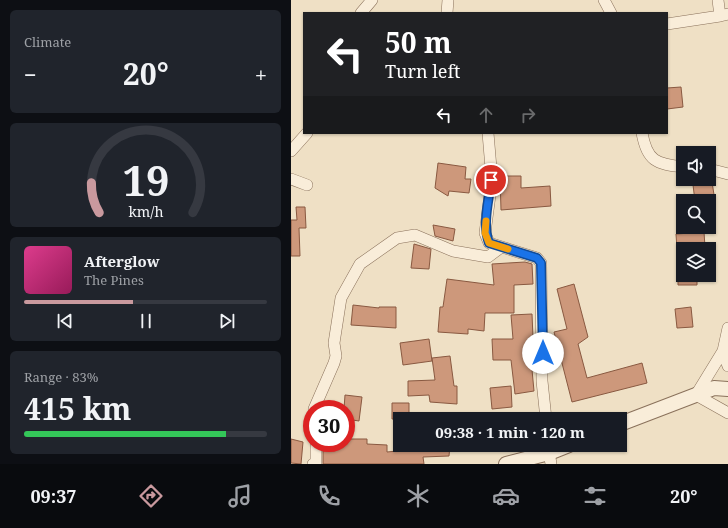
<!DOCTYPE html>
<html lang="en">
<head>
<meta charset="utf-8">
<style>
  body { margin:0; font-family:"Noto Serif",serif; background:#20242c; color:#f1f3f6; height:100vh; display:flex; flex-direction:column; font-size:15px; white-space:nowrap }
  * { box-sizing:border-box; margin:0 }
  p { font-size:13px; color:#9ea1a6 }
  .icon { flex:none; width:22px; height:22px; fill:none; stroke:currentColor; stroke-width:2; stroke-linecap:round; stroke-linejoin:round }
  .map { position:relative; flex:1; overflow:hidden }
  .details { display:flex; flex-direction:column; gap:10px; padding:10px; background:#0d0f14; width:291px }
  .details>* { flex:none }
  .banner { position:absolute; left:12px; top:12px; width:365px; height:122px; border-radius:0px; box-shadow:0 1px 3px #0004; background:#202124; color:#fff; overflow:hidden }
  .fabs { position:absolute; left:385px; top:146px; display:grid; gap:8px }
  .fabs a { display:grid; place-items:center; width:40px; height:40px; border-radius:0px; background:#171b24; box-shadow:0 1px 3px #0004; font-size:20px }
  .speed { position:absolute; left:12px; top:400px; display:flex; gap:8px; font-size:20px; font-weight:700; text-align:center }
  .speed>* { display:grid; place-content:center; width:52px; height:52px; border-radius:50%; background:#171b24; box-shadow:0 1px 3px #0004; line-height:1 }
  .speed .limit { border:6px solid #d22; background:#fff; color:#111 }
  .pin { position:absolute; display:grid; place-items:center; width:34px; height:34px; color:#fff; margin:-17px; border:2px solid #fff; border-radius:50%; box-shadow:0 1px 4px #0007 }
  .me { position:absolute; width:44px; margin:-22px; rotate:0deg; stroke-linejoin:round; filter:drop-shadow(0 0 3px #0008) }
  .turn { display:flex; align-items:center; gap:14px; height:84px; padding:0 16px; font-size:18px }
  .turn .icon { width:52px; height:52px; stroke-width:2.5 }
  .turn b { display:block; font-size:28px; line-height:34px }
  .lanes { display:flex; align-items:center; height:38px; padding:0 16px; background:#0003; justify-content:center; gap:20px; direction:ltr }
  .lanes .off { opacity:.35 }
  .big { font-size:30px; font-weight:700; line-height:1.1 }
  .details .tile { flex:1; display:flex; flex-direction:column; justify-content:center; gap:6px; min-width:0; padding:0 14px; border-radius:6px; background:#20242c }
  .details .dial { align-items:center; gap:0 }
  .dial svg { height:104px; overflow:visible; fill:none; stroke:#363941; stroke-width:7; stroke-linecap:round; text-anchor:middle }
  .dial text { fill:#f1f3f6; stroke:none }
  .song { display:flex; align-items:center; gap:12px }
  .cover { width:48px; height:48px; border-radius:6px; background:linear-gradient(135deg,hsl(330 70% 55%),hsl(330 70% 35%)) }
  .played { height:4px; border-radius:2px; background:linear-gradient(90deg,#c9999e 45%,#363941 45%) }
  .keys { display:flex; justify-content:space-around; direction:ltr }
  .heat { display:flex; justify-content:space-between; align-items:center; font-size:22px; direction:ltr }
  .charge { height:6px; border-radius:3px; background:linear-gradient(90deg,#34c759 83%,#363941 0) }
  .trip { position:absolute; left:102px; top:412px; width:234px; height:40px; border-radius:0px; background:#171b24; box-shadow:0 1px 3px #0004; font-weight:700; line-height:40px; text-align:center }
  .dock { display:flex; height:64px; justify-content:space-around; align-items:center; background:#090b0e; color:#9ea1a6 }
  .dock .icon { width:28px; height:28px }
  .dock .on { color:#c9999e }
  .dock b { font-size:18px; color:#f1f3f6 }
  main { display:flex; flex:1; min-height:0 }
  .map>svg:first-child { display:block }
</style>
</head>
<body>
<main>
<section class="details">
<div class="tile"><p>Climate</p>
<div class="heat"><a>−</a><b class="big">20°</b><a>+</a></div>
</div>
<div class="tile dial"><svg viewBox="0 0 100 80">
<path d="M14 69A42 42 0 1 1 86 69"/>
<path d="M14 69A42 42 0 0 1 8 46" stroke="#c9999e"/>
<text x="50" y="56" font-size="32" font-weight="700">19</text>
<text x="50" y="72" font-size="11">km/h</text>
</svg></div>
<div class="tile">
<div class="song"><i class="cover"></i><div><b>Afterglow</b><p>The Pines</p></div></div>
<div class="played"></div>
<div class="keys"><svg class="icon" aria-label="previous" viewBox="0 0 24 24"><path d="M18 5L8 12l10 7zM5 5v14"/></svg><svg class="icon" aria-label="pause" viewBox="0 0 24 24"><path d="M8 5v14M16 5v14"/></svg><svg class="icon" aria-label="next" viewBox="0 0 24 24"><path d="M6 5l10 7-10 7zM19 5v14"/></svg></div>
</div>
<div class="tile"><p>Range · 83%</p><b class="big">415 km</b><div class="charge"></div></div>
</section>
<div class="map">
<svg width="437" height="464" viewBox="0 0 437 464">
  <rect width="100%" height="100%" fill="#efe0c5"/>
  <path fill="#cd987b" stroke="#895941" d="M390,87L392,107L376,109V88Z
    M147,163L175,167L174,179H180L178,193L158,191L157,196L144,188Z
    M209,176H230V188L259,186L260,206L210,210Z
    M421,182L424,201H404L402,185Z
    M5,207H14L15,228H8L9,256H0V220H6Z
    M142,225L164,229L162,241L144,236Z
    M413,232L414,247H409V249H386L385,234Z
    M123,244L140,249L138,269L120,268Z
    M234,262L241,264L242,284L223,285V313H194L193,331L177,329V334L147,332L149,307H152L156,279L203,285L201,264Z
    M387,275H406V285H387Z
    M283,284L297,337L287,344L296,378L351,363L356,383L281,402L263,332L276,329L266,289Z
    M62,305L88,308V307H105V328L60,325Z
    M400,307L402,327L386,328L384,309Z
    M241,314L242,338H238L243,391L224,394L220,360H202L201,339H222L220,315Z
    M138,339L141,361L112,365L109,343Z
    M159,356L163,386H166V404L139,402L138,395L117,396V381L144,380L141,358Z
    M220,386L221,407L201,409L199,388Z
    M54,395L71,397L68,421L55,419V409H53Z
    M101,403H118V419H101Z
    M0,439L12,442L10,464L0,463Z
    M55,439H76V444L96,445V452L117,450V445H159L158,456L132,457L133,464H32V443H55Z"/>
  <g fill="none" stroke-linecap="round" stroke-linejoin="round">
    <defs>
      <path id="minor" d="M313,0L320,13
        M427,0L429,16L437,14
        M70,13L81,0
        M156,13L157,0
        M376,24L429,16
        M197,133L201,180L194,233L198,243L246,258L250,263L251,381L255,419
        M351,133C356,161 365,164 392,167
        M0,151L16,133
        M418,169L437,174
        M0,179L16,185
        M437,328L432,351L405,395L437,413
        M432,351L437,366
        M23,409L43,363L45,356L43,343L50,298L69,264L106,238L124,235L162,251L197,257L209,248
        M21,423V429
        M257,445L260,464
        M22,464L25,463V443"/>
      <path id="tertiary" d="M329,424L423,388L437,389
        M215,464L258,453L278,445"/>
    </defs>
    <use href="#minor" stroke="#8a715b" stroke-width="12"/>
    <use href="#tertiary" stroke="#8a715b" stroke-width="16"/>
    <use href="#minor" stroke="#f9edd9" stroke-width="11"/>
    <use href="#tertiary" stroke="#f9edd9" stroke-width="14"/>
  </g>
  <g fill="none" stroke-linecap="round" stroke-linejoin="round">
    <defs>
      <path id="route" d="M200,180C198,201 191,223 198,243L246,258L250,263L252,353"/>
    </defs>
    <use href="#route" stroke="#114b97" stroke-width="10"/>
    <use href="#route" stroke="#1a73e8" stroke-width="7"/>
    <path stroke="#f59e0b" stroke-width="7" d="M195,221L194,233L198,243L217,249"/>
  </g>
</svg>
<div class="fabs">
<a><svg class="icon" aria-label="sound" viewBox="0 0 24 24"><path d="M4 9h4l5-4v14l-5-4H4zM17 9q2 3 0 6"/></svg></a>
<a><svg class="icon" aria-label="search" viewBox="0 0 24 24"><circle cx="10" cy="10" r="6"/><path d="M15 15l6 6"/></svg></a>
<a><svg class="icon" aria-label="layers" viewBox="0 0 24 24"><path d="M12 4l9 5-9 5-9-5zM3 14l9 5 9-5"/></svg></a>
</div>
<div class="speed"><div class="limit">30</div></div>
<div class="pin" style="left:200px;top:180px;background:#d93025"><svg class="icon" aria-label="arrive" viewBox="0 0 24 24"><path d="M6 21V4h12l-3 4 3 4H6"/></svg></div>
<svg class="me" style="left:252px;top:353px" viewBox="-20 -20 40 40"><circle r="19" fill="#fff"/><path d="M0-13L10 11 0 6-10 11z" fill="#1a73e8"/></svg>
<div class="trip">09:38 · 1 min · 120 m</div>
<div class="banner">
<div class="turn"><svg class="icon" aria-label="left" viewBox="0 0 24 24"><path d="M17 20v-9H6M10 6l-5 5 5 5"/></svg><div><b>50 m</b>Turn left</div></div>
<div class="lanes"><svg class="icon" aria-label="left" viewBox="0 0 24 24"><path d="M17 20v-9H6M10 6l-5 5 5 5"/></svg><svg class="icon off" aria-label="ahead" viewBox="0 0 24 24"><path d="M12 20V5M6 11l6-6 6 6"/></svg><svg class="icon off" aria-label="right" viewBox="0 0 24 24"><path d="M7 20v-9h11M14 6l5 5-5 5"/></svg></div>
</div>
</div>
</main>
<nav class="dock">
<b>09:37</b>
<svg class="icon on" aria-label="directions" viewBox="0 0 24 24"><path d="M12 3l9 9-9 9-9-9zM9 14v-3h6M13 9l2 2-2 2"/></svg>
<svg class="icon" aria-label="music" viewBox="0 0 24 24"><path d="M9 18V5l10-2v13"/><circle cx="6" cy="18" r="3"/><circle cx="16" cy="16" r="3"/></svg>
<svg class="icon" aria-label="phone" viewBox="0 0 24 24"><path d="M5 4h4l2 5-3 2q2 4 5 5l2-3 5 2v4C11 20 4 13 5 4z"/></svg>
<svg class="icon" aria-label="climate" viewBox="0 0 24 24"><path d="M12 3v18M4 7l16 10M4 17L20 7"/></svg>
<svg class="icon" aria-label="car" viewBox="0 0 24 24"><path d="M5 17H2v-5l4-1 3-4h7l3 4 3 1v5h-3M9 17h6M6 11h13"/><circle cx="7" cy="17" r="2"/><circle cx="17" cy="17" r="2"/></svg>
<svg class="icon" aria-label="filters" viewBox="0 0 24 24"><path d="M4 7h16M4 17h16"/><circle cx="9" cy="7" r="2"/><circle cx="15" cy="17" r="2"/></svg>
<b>20°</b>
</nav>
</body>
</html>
